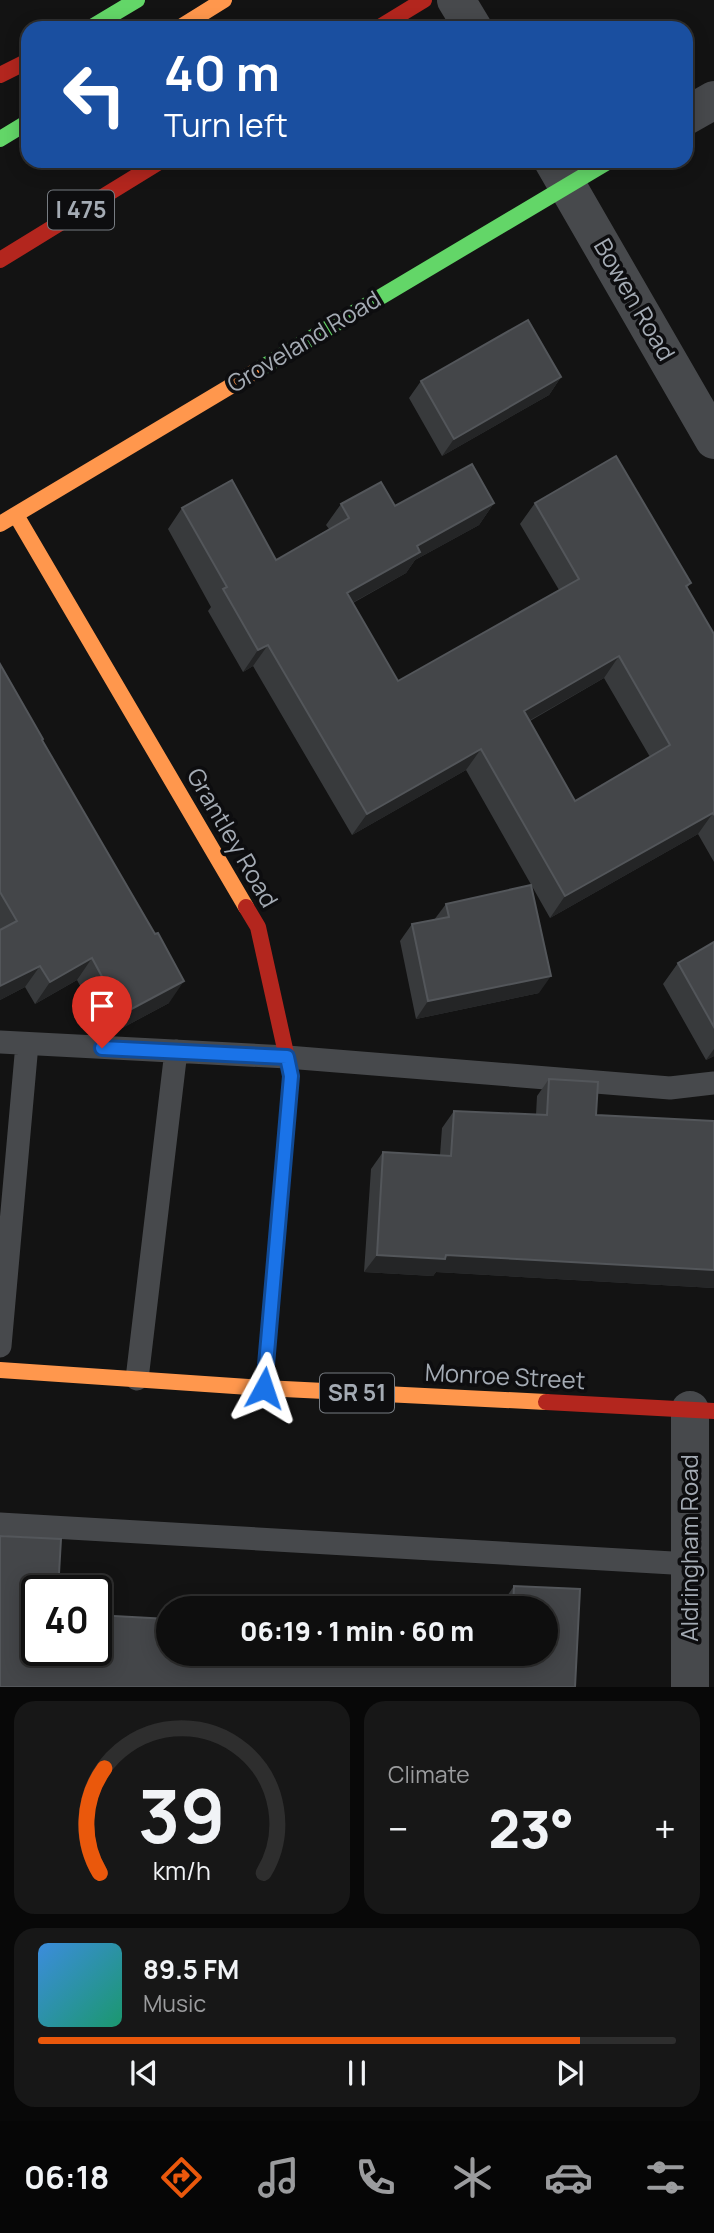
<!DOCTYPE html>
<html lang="en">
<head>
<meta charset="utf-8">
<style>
  body { margin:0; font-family:Manrope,sans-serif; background:#171717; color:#f1f3f6; height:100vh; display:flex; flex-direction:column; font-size:26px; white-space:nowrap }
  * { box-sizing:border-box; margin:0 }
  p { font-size:23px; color:#9b9c9e }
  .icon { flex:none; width:38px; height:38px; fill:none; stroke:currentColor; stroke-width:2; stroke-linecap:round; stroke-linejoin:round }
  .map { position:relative; height:1687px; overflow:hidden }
  .details { display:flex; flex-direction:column; gap:14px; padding:14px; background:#080808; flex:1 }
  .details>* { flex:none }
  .hud { position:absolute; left:21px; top:21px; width:672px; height:147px; border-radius:21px; box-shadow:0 4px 18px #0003,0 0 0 2px #2e2e2e; background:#1a4fa0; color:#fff; overflow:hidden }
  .speed { position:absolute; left:21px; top:1575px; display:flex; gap:14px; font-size:35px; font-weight:700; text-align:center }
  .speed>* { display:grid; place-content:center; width:91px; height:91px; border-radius:50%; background:#0e0e0e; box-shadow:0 4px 18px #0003,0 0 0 2px #2e2e2e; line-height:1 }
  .speed .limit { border:4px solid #111; border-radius:10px; background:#fff; color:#111 }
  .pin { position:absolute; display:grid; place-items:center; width:60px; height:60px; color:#fff; margin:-72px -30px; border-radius:50% 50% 50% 0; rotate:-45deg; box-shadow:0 0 7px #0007 }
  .pin .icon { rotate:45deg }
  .me { position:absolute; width:77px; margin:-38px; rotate:5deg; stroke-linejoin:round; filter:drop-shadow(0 0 5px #0008) }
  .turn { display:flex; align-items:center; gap:24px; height:147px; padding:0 28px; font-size:32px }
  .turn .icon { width:91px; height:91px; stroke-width:2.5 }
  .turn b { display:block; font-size:49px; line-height:60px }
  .big { font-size:52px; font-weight:800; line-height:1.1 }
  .details .tile { flex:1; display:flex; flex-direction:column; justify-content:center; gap:10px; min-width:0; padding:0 24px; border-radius:21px; background:#171717 }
  .details .dial { align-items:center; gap:0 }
  .dial svg { height:182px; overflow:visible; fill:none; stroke:#2e2e2e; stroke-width:7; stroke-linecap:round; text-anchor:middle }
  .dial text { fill:#f1f3f6; stroke:none }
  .song { display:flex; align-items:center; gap:21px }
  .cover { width:84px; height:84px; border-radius:10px; background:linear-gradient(135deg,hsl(210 70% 55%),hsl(160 70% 35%)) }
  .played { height:7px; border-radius:4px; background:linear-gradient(90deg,#ea580c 85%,#2e2e2e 85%) }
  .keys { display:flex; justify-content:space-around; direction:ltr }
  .heat { display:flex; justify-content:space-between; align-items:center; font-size:38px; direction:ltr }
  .details .tiles { flex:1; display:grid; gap:14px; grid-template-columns:1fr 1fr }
  .tile:last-child { grid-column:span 2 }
  .trip { position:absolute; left:156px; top:1596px; width:402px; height:70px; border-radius:35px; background:#0e0e0e; box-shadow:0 4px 18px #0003,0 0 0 2px #2e2e2e; font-weight:800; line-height:70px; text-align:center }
  .tabs { display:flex; height:112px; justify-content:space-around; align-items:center; background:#060606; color:#9b9c9e }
  .tabs .icon { width:49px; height:49px }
  .tabs .on { color:#ea580c }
  .tabs b { font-size:32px; color:#f1f3f6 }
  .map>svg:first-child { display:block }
</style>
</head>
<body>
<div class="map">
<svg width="714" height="1687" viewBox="0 0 714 1687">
  <rect width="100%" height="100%" fill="#131313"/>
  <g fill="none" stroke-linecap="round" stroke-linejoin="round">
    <path stroke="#47494c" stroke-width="23" d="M0,1042L287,1057L670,1088L714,1083
      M0,1346L27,1044
      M137,1379L176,1051
      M0,1524L690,1564"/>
    <path stroke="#47494c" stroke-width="38" d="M456,0L473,28
      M686,116L714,100
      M553,161L714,440
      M690,1687V1410"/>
    <path stroke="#63d668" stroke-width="16" d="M90,28L137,0
      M0,139L28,122
      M256,371L609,161
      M264,1388L277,1237"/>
    <path stroke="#ff974d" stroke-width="16" d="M179,28L224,0
      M16,515L246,907
      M0,524L256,371
      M0,1370L264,1388L546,1402"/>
    <path stroke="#b3261e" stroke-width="16" d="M378,28L424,0
      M0,75L28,61
      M0,260L161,161
      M246,907L258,927L291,1076L277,1237
      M546,1402L714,1411"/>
  </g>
  <path fill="#383a3c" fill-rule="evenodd" d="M561,377L549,395L442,456L409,398L421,381Z
    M494,503L479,525L415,560L406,573L353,603L398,681L559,590L520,524L535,503L691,583L687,588L714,634V862L698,834L550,918L466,770L352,835L253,666L243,672L208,611L211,607L168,529L182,508L276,560L329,529L326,525L341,504L395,506ZM604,678L650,757L575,801L530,721Z
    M0,664L42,740L169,1003L111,1034L105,1033L77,980L35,1004L25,987L0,1000Z
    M446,904L539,993L416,1019L400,941L412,924L434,920Z
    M714,942V1056L706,1060L663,984L678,963Z
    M549,1079L596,1115L714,1121V1288L436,1272L433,1276L364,1272L371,1169L383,1152L440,1155L442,1128L454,1111L536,1115L537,1096Z
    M0,1536L61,1539L58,1591H37V1650H96V1615L168,1619V1654H546V1608H499L514,1586L580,1589L575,1687H0Z"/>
  <path fill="#242526" d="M561,377L549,395L442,456L454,439Z
    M494,503L479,525L415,560L406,573L332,614L347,593L417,546Z
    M268,645L253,666L243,672L258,650Z
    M619,656L604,678L509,732L524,711Z
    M481,749L466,770L352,835L367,814Z
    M713,813L698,834L550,918L565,896Z
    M92,958L77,980L35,1004L50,982Z
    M40,966L25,987L0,1000V986Z
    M551,976L539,993L416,1019L428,1001Z
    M184,981L169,1003L111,1034L105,1033L121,1012Z
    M714,1049V1056L706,1060Z
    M377,1255H446L714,1270V1288L436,1272L433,1276L364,1272Z"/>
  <path fill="#444649" stroke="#53565a" stroke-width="2" fill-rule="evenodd" d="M528,320L561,377L454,439L421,381Z
    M616,456L691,583L686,586L714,634V815L713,813L565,896L481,749L367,814L268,645L258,650L223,589L227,587L182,508L232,480L276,560L349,518L341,504L381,482L395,506L472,464L494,503L417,546L420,552L347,593L398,681L579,579L535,503ZM619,656L670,745L575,801L524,711Z
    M0,664L43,739L42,740L155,934L158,933L184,981L126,1012H121L92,958L50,982L40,966L0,986V930L17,921L0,892Z
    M531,885L551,976L428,1001L412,924L449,917L446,904Z
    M714,942V1027L678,963Z
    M549,1079L598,1082L596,1115L714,1121V1270L446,1255L445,1259L377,1255L383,1152L451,1156L454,1111L547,1115Z
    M0,1536L61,1539L58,1591H37V1650H96V1615L168,1619V1654H546V1608H513L514,1586L580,1589L575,1687H0Z"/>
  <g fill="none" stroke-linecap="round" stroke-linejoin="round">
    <defs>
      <path id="route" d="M102,1048L287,1057L291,1076L264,1388"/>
    </defs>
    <use href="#route" stroke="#114b97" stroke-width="18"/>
    <use href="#route" stroke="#1a73e8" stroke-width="12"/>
  </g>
  <g text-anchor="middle" stroke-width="7" stroke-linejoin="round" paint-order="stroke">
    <g fill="#0d0d0f" stroke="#777c82" stroke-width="2">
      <rect x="48" y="190.5" width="66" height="39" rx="5"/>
      <rect x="320" y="1373.5" width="74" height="39" rx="5"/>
    </g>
    <g font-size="23" font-weight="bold" fill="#a4abb4">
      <text x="81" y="218">I 475</text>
      <text x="357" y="1401">SR 51</text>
    </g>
    <g font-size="24" fill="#a4abb4" stroke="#0d0d0f">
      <text transform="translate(634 300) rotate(60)" y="8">Bowen Road</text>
      <text transform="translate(304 342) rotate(-31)" y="8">Groveland Road</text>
      <text transform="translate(232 838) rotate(60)" y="8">Grantley Road</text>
      <text transform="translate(505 1377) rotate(3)" y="8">Monroe Street</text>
      <text transform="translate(690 1548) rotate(-90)" y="8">Aldringham Road</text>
    </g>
  </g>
</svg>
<div class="speed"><div class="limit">40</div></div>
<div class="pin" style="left:102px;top:1048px;background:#d93025"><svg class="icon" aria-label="arrive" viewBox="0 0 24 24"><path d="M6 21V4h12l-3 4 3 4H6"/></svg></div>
<svg class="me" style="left:264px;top:1388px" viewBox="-20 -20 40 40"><path d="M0-17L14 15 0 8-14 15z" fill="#1a73e8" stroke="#fff" stroke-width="4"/></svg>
<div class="trip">06:19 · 1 min · 60 m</div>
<div class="hud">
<div class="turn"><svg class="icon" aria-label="left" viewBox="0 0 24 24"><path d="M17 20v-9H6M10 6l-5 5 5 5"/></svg><div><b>40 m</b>Turn left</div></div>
</div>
</div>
<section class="details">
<div class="tiles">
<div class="tile dial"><svg viewBox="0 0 100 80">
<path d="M14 69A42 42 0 1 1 86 69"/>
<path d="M14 69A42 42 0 0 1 16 23" stroke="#ea580c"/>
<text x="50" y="56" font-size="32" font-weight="700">39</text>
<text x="50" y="72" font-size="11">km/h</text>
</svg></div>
<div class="tile"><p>Climate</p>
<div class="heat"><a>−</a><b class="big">23°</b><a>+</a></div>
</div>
<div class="tile">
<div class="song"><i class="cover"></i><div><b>89.5 FM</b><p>Music</p></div></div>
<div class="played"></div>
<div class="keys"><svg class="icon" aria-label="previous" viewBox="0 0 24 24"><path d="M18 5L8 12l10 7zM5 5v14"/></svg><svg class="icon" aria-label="pause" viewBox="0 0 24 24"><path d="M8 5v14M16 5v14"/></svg><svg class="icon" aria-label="next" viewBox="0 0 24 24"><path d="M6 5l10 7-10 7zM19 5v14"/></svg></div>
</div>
</div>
</section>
<nav class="tabs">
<b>06:18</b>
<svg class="icon on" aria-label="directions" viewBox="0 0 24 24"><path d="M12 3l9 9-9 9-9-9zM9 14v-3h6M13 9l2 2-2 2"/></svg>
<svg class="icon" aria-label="music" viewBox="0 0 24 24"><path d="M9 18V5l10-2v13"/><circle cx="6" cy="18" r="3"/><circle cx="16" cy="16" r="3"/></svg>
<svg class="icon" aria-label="phone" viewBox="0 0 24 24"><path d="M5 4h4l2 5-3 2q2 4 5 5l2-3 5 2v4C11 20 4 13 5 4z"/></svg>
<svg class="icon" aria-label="climate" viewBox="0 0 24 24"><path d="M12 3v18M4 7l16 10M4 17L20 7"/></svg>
<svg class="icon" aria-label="car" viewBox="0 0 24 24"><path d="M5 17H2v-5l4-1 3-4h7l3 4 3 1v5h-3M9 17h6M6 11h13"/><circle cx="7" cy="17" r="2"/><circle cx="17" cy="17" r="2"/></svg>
<svg class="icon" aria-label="filters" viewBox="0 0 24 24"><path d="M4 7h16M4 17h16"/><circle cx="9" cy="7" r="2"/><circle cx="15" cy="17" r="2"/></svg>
</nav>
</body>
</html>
